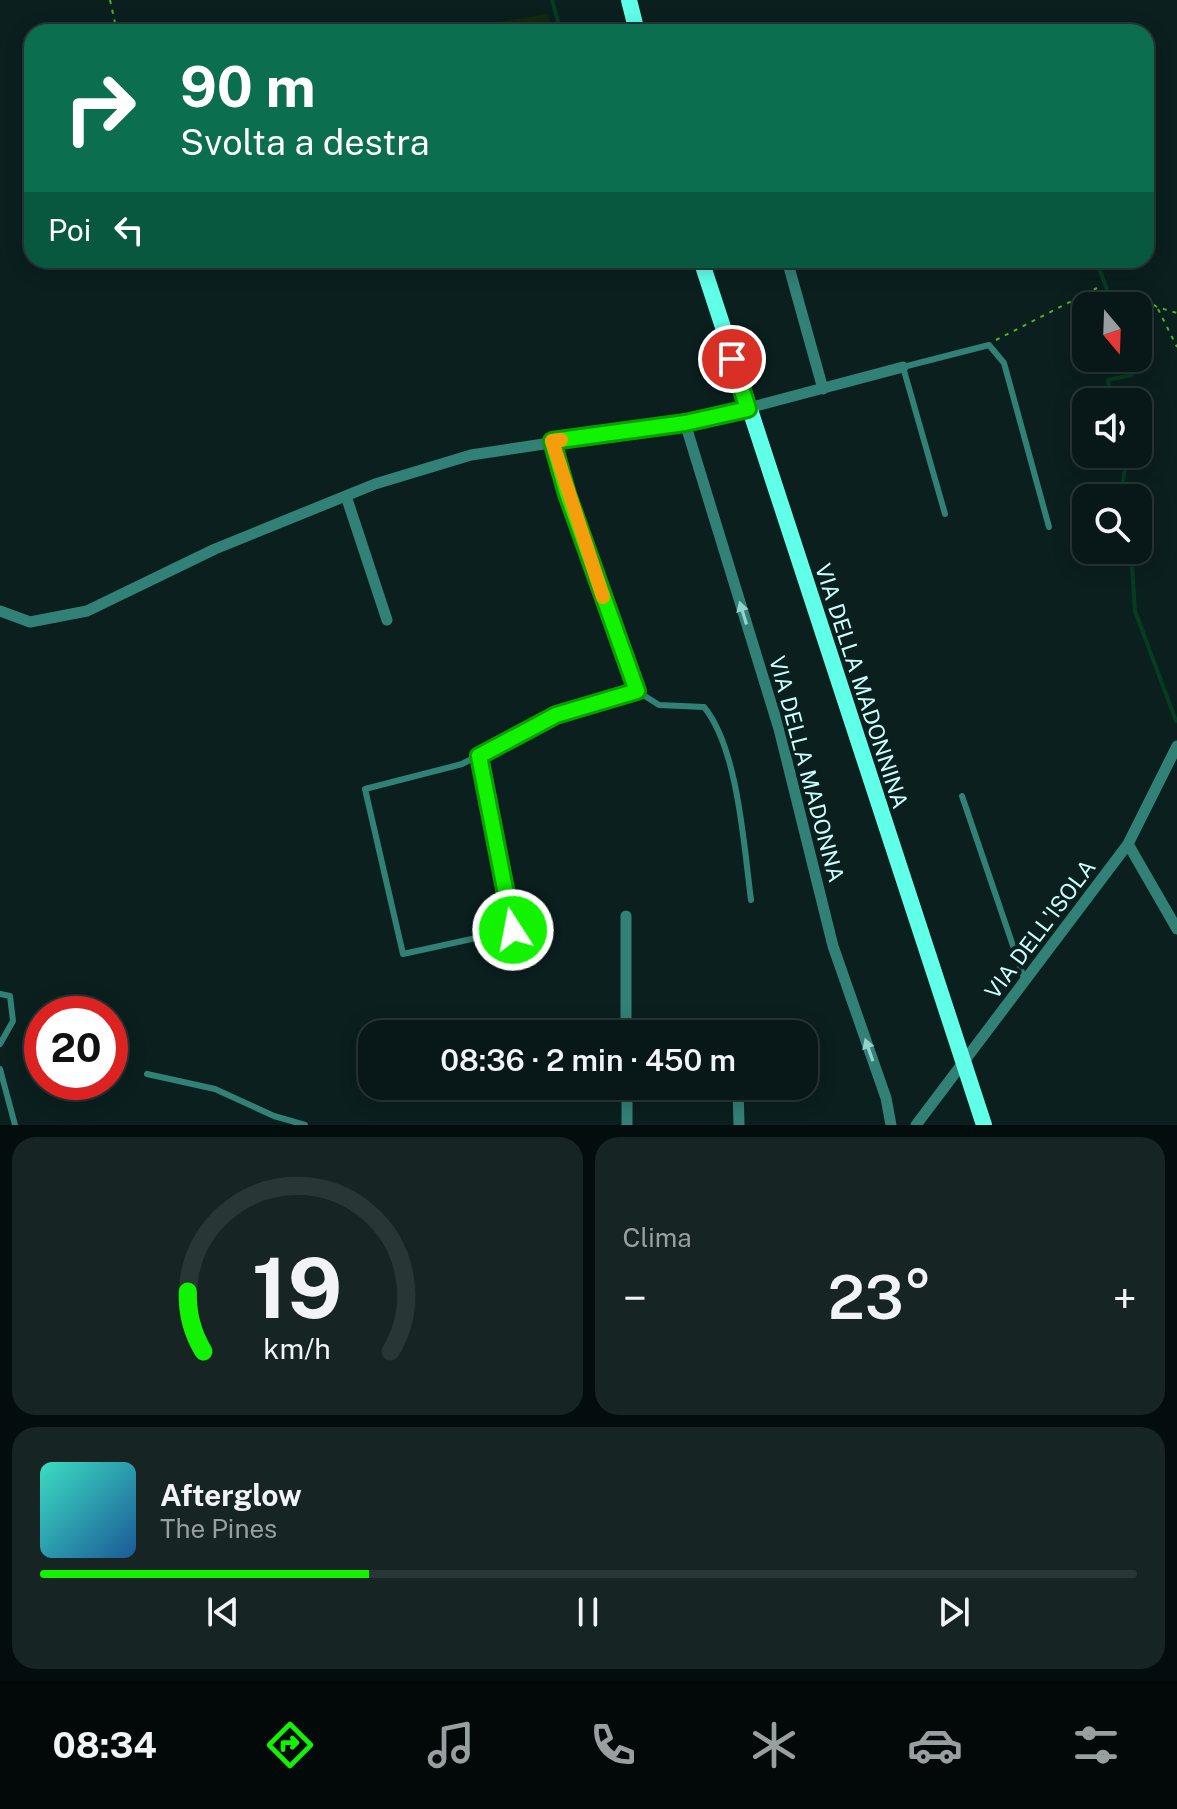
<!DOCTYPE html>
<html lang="it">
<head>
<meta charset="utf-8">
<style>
  body { margin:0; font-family:"Public Sans",sans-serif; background:#162424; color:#f1f3f6; height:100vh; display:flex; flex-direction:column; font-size:30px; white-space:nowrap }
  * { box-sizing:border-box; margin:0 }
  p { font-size:26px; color:#989fa1 }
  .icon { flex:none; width:44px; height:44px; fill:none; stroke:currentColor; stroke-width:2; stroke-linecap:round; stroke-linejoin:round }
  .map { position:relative; height:1125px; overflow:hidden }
  .details { display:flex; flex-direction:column; gap:12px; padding:12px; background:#040d0d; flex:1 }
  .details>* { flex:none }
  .banner { position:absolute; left:24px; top:24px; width:1130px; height:244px; border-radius:24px; box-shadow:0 4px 20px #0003,0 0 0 2px #293636; background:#0b6e4f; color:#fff; overflow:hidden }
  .needle { width:52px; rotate:161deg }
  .tools { position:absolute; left:1072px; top:292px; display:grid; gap:16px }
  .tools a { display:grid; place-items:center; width:80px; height:80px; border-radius:16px; background:#081717; box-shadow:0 4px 20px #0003,0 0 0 2px #293636; font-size:40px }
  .speed { position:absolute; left:24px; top:996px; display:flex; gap:16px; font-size:40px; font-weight:700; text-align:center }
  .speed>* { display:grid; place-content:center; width:104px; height:104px; border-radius:50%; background:#081717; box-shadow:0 4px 20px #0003,0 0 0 2px #293636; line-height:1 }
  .speed .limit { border:12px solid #d22; background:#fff; color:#111 }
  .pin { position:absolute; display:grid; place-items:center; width:68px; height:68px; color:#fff; margin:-34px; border:4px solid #fff; border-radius:50%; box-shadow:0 2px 8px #0007 }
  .me { position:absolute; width:88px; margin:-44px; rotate:349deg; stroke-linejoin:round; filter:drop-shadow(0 0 6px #0008) }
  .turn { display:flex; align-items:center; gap:28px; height:168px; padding:0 24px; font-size:36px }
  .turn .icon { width:104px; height:104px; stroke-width:2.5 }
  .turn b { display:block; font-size:56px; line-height:68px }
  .then { display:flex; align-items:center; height:76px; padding:0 24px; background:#0003; gap:16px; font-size:30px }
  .big { font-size:60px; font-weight:600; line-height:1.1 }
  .details .card { flex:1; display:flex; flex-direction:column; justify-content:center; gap:12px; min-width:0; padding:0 28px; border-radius:24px; background:#162424 }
  .details .dial { align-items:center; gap:0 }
  .dial svg { height:208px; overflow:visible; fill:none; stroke:#293636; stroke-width:7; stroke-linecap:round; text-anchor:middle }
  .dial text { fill:#f1f3f6; stroke:none }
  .song { display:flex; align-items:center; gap:24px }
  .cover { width:96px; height:96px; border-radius:12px; background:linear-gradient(135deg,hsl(170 70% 55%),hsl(210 70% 35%)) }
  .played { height:8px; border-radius:4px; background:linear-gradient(90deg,#11f300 30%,#293636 30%) }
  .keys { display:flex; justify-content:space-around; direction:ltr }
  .heat { display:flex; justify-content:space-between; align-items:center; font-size:44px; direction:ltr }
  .details .tiles { flex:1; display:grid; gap:12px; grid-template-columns:1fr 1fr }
  .card:last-child { grid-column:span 2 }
  .trip { position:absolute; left:358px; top:1020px; width:460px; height:80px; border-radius:24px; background:#081717; box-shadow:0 4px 20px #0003,0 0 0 2px #293636; font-weight:600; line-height:80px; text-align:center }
  .tabs { display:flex; height:128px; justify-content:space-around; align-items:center; background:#030909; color:#989fa1 }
  .tabs .icon { width:56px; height:56px }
  .tabs .selected { color:#11f300 }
  .tabs b { font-size:36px; color:#f1f3f6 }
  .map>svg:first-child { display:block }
</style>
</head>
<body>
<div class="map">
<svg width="1177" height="1125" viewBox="0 0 1177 1125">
  <rect width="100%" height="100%" fill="#0b1f1f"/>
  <path fill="#13290d" d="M548,14L553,32H439Z"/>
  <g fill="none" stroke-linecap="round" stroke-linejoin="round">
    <path stroke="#053d1f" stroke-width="4" d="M552,0L561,32
      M1096,260L1113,306
      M1110,402L1108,380L1132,375L1127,358
      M1127,454L1123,481L1127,498
      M1131,550L1135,611L1176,721"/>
    <path stroke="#46b724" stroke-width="2" stroke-dasharray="4 6" stroke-linecap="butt" d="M110,0L117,32
      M1137,294L1157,307L1177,313
      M1158,309L1177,347
      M996,340L1097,288"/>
    <path stroke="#328177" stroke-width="6" d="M552,441L637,691L659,705L704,707C738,748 744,847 751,900
      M945,514L903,367L989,345L1004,363L1049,527
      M479,756L513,930L403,954L365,789L462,764L556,715L637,691
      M962,796L1025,981
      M0,994L10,996L13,1021L0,1044
      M0,1069L15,1125
      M147,1074L215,1089L274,1116L305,1125"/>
    <path stroke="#328177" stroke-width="11" d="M787,260L823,389
      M685,423L779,729L833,946L886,1098L891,1125
      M346,496L387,620
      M0,611L30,622L87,611L215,549L375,484L471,455L703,420L903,367
      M1128,844L1177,929
      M626,916V1034
      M627,1086V1125
      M738,1086L739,1125
      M916,1125L1128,844L1177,746"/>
    <path stroke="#5fffe8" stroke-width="16" d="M629,0L637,32
      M701,260L984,1125"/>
  </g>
  <defs><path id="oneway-solid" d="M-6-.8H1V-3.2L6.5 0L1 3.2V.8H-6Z" transform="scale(2)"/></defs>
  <g fill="#94d3cd">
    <use href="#oneway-solid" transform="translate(743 613) rotate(-107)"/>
    <use href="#oneway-solid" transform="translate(869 1050) rotate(-109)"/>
  </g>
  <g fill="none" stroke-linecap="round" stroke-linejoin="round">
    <defs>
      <path id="route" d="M513,930L479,756L556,715L637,691L567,494L552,441L685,423L748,409L732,359"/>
    </defs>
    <use href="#route" stroke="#0b9e00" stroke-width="20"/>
    <use href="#route" stroke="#11f300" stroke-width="14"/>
    <path stroke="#f59e0b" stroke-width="14" d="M561,440L552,441L603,597"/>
  </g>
  <g text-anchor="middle" stroke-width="8" stroke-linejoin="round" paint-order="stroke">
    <g font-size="22" fill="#c8fffc" stroke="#0b1f1f">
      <text transform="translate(862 686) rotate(72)" y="8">VIA DELLA MADONNINA</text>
      <text transform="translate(807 769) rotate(75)" y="8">VIA DELLA MADONNA</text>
      <text transform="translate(1040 929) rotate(-53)" y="8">VIA DELL'ISOLA</text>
    </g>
  </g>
</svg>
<div class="tools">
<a><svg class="needle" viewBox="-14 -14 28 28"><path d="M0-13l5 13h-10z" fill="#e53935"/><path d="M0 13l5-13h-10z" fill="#989fa1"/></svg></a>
<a><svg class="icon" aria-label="sound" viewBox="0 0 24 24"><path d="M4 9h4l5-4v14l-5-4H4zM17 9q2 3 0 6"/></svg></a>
<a><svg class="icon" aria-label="search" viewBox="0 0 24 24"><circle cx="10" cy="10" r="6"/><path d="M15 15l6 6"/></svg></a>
</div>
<div class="speed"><div class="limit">20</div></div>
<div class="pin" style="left:732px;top:359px;background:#d93025"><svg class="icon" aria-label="arrive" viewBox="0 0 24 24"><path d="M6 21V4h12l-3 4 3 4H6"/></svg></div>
<svg class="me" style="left:513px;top:930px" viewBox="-20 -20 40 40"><circle r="17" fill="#11f300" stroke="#fff" stroke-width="3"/><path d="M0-11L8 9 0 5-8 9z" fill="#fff"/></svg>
<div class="trip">08:36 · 2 min · 450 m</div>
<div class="banner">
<div class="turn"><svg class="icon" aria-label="right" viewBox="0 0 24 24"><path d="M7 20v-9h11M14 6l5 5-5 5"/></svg><div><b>90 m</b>Svolta a destra</div></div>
<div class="then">Poi<svg class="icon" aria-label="left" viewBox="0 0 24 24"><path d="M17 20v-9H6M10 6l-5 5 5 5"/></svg></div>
</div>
</div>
<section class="details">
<div class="tiles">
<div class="card dial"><svg viewBox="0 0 100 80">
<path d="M14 69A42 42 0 1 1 86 69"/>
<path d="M14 69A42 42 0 0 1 8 46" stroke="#11f300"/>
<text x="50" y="56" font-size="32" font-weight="700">19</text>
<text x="50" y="72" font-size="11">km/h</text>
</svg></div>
<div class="card"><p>Clima</p>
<div class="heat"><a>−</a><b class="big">23°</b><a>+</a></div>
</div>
<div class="card">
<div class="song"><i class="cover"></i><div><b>Afterglow</b><p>The Pines</p></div></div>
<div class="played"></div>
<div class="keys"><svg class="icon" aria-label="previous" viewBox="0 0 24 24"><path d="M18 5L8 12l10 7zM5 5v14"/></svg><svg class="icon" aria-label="pause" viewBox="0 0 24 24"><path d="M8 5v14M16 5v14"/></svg><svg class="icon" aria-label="next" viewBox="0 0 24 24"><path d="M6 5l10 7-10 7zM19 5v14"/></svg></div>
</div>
</div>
</section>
<nav class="tabs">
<b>08:34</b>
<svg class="icon selected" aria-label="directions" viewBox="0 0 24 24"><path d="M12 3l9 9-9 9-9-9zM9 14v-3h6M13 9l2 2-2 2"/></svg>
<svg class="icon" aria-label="music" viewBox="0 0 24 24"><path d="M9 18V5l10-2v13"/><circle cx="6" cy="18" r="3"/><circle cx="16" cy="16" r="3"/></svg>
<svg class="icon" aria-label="phone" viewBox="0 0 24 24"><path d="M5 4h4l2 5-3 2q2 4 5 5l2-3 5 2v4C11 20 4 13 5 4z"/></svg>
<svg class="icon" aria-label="climate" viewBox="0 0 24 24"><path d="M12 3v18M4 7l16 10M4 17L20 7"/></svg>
<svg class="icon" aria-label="car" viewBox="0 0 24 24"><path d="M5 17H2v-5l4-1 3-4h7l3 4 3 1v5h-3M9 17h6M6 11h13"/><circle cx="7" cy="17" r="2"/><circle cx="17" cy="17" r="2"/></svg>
<svg class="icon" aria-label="filters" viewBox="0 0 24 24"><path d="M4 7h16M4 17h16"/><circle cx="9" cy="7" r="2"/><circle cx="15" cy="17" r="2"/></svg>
</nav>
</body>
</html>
